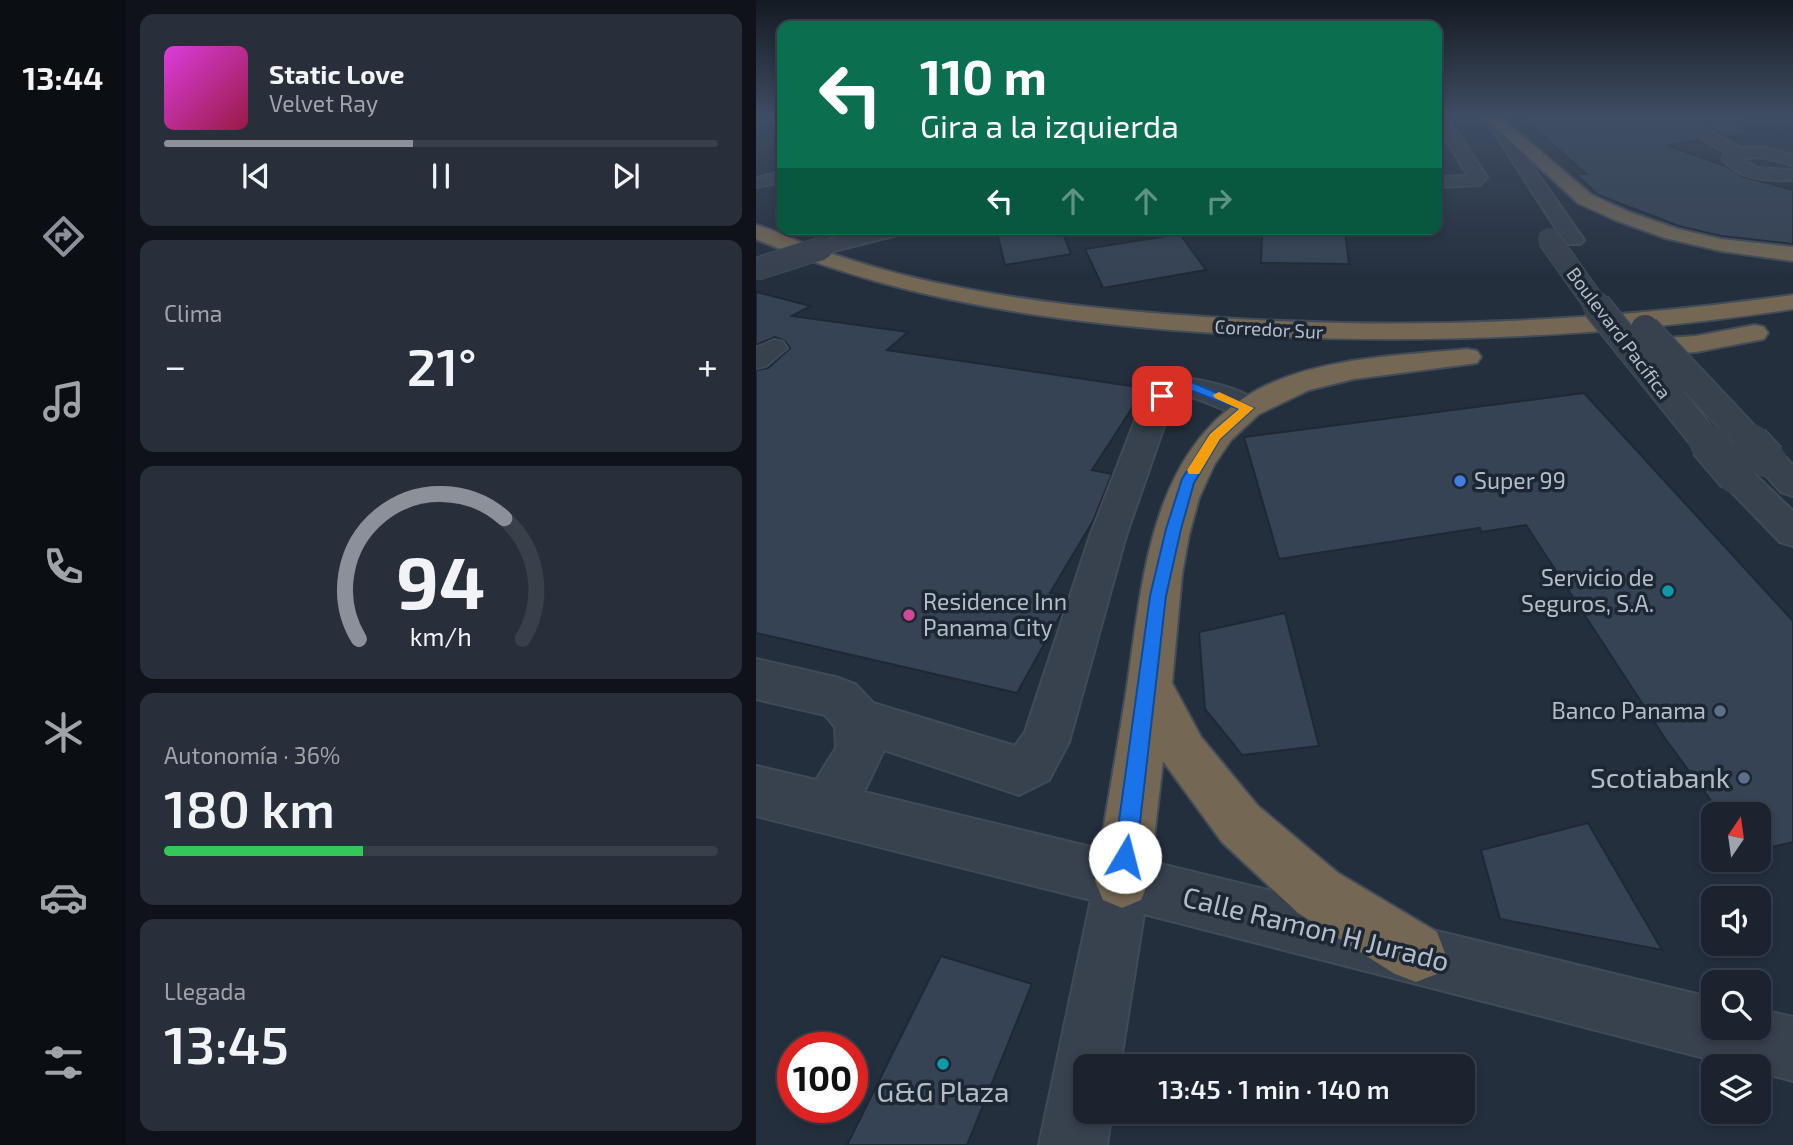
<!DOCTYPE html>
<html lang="es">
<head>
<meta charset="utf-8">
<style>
  body { margin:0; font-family:"Exo 2",sans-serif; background:#282f3a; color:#f1f3f6; height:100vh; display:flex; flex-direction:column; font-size:26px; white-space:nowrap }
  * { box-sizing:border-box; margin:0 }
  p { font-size:23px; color:#a0a4aa }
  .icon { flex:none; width:38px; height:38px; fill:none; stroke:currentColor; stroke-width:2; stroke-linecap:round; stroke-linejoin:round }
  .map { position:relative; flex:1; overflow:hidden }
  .drawer { display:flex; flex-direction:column; gap:14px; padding:14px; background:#0f1319; width:630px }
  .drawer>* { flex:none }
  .hud { position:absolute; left:21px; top:21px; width:665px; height:214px; border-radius:14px; box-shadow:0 4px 10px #0003,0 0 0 2px #39404a; background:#0b6e4f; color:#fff; overflow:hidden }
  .needle { width:46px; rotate:13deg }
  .tools { position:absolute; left:945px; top:802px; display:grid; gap:14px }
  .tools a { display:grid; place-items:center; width:70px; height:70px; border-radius:14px; background:#1b232e; box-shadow:0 4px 10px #0003,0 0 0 2px #39404a; font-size:35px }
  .speed { position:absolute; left:21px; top:1032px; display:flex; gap:14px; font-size:35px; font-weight:700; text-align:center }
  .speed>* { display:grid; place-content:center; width:91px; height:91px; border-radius:50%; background:#1b232e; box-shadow:0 4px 10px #0003,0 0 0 2px #39404a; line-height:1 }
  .speed .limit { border:10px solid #d22; background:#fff; color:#111 }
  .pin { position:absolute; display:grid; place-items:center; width:60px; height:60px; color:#fff; margin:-30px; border-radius:14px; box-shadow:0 4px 10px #0006 }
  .me { position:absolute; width:77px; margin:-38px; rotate:8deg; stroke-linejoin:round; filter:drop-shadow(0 0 5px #0008) }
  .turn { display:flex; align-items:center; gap:24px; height:147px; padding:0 28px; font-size:32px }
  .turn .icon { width:91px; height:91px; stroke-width:2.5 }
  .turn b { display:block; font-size:49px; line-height:60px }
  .lanes { display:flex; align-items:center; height:66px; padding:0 28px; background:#0003; justify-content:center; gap:35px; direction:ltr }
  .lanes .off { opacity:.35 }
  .big { font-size:52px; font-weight:600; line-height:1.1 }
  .drawer .card { flex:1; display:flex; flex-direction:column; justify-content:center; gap:10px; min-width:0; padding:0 24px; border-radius:14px; background:#282f3a }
  .drawer .dial { align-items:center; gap:0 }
  .dial svg { height:182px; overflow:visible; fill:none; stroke:#39404a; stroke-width:7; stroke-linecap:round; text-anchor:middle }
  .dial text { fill:#f1f3f6; stroke:none }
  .song { display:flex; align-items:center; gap:21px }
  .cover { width:84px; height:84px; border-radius:10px; background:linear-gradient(135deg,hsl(300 70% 55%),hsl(340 70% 35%)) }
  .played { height:7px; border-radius:4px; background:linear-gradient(90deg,#8c9099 45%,#39404a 45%) }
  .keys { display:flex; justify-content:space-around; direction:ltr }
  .heat { display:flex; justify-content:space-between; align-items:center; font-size:38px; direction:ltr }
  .charge { height:10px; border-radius:5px; background:linear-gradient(90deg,#34c759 36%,#39404a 0) }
  .trip { position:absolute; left:317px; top:1054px; width:402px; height:70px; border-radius:14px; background:#1b232e; box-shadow:0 4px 10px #0003,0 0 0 2px #39404a; font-weight:600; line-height:70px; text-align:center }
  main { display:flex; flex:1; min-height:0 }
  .dock { display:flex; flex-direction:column; width:126px; justify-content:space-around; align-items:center; background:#0b0e12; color:#a0a4aa }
  .dock .icon { width:49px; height:49px }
  .dock .selected { color:#8c9099 }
  .dock b { font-size:32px; color:#f1f3f6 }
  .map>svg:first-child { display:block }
</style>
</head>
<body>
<main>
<nav class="dock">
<b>13:44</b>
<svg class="icon selected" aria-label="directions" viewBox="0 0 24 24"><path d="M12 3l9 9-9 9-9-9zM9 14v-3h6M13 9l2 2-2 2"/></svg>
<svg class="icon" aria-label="music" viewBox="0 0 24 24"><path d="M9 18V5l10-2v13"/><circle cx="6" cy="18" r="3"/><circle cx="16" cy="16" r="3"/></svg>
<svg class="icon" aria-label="phone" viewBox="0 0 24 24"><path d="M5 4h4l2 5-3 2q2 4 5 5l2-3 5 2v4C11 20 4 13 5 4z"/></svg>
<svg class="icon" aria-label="climate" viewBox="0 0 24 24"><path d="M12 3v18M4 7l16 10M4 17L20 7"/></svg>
<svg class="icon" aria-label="car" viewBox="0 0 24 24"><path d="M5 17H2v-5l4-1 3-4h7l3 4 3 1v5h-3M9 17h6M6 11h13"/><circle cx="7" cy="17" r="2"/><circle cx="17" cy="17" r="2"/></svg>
<svg class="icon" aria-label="filters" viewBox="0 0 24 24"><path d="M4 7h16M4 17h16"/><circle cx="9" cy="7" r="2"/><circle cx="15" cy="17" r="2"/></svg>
</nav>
<section class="drawer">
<div class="card">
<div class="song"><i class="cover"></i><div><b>Static Love</b><p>Velvet Ray</p></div></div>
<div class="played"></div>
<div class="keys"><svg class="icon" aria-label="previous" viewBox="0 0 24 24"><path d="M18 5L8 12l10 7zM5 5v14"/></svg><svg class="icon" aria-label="pause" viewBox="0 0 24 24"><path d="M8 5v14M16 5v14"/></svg><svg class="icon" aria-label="next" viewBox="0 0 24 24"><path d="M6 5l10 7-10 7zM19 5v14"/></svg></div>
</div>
<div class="card"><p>Clima</p>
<div class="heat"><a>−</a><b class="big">21°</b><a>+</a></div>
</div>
<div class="card dial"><svg viewBox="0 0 100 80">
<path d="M14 69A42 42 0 1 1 86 69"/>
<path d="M14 69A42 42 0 0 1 78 16" stroke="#8c9099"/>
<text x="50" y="56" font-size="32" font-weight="700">94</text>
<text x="50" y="72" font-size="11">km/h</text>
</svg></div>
<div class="card"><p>Autonomía · 36%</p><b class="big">180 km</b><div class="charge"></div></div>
<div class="card"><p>Llegada</p><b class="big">13:45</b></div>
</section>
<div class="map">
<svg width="1037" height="1145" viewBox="0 0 1037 1145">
  <rect width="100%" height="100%" fill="#242f3e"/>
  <path fill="#364354" stroke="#1f2835" stroke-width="2" d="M766,117H910L945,140L911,145L969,166L988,177L1037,190V244L965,236L923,226L842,195L819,174H830Z
    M934,117H988L989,134L970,137Z
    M240,229H305L315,254L249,265Z
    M532,231L589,232L593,264L505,263L506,235H531Z
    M424,234L450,270L347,288L329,249Z
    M0,292L55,306L36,316L152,332L131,350L389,388L336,470L356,474L337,521L294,593L311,596L305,614L261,693L0,633V370L12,368L34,348L29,341L19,337L0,345Z
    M828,393L1037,621V842L1003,850V814H965L910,740L770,525L725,532L724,528L523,559L488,437Z
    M529,613L563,746L486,755L449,709L443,632Z
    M832,823L906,950L744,919L725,850Z
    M185,956L276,984L211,1145H91Z"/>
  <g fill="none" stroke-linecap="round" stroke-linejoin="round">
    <defs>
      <path id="minor" d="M681,117H691L731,177L724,185L681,187V177L712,176L681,124Z
        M728,117H742L828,240L824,244H810Z
        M912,117H929L985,148L1005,147L1037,155V165L1005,157L984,159L1002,168L1037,170V180C1012,181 982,180 966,158L970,153Z
        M26,172V182L0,187V178Z
        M116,229H152L149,233L66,254L58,253L55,248L58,243Z
        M18,340L27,342L31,348L10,366L0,368V348Z
        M415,378C438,377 494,388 507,408L503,414C477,421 452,398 425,395L414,409L370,536L313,742L293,780L263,795L128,750L108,792L957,998V1027H1003V1009L1037,1017V1081L1003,1072V1066H980L388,914L364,1066H329V1111H356L351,1145H283L335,900L0,816V766L60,780L80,748L79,727L69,715L0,699V659L83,678L99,684L117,703L259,746L269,732L334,536L384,408L405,381Z
        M1012,449L1024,452L1037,465V496L1025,492L996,460L1000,452Z
        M980,465L992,468L1037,511V546L1024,542L968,484L963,476L968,468Z"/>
      <path id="highway" d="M728,117H744L836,195L873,212L922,229L965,239L1037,247V261L965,251L909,238L859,220L822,203Z
        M0,225C20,230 39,241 59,248C102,263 146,276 191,285C272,302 355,310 437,316C638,331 837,323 1037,295V309C836,339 635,347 431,331C284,320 137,298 0,239Z
        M999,325L1008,327L1012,333L1008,339L940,352L879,356L870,354L866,348L870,342L879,340L940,336Z
        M711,349L721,351L725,357L721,363L598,379L553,390L503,414L475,440L458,465L443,498L433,535L426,574L416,683L445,737L502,806L582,873L681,932L689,953L681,974L660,982L639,974L542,913L466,842L407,761L393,881L385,900L366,908L347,900L339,881C349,816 361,752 371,687C387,579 394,447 503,389C565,357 643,356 711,349Z"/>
    </defs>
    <use href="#minor" stroke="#414a57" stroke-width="4"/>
    <use href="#highway" stroke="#434c59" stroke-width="4"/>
    <use href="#minor" fill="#38414e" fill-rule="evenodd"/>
    <use href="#highway" fill="#746855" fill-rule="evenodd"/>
    <defs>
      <path id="minor-bridge-far2" d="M793,239L841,307
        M0,269L66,248"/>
      <path id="minor-bridge-far1" d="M840,305L952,444
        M889,329L997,444"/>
      <path id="minor-bridge" d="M951,442L980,476
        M995,442L1012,460"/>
    </defs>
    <use href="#minor-bridge-far2" stroke="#414a57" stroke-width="24" stroke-linecap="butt"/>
    <use href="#minor-bridge-far1" stroke="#414a57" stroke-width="31" stroke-linecap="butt"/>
    <use href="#minor-bridge" stroke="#414a57" stroke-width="39" stroke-linecap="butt"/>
    <use href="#minor-bridge-far2" stroke="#38414e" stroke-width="22"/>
    <use href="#minor-bridge-far1" stroke="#38414e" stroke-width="28"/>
    <use href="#minor-bridge" stroke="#38414e" stroke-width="36"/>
  </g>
  <linearGradient id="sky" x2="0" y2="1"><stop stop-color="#141a22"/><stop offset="0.42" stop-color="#3f4d63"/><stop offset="1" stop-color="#3f4d63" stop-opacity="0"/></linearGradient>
  <rect width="1037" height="277" fill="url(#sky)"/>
  <path fill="#1a73e8" stroke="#114b97" stroke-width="2" d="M435,382L498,408L464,439L438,483L425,529L410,596L380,857L377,865L369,868L361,865L358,857L394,596L410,529L426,479L454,434L483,409L434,390H418L406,400L400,396L410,384Z"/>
  <path fill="#f59e0b" d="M463,392L498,408L464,439L443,474H433L431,470L454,434L483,409L459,398L457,395Z"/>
  <circle fill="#3f7fe0" stroke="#1d2633" stroke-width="2.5" cx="704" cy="481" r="7"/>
  <g fill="#0f9aa8" stroke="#1d2633" stroke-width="2.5">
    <circle cx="912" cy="591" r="7"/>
    <circle cx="187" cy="1064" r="7"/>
  </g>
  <circle fill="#d1479c" stroke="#1d2633" stroke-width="2.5" cx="153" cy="615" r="7"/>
  <g fill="#5c6f8a" stroke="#1d2633" stroke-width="2.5">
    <circle cx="964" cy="711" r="7"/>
    <circle cx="988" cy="778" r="7"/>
  </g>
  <g text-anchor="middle" stroke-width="7" stroke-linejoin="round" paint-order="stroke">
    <g font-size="19" fill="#b4bcc9" stroke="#1d2633">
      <text transform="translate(513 329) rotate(3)" y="7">Corredor Sur</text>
      <text transform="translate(863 333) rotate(53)" y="7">Boulevard Pacífica</text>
    </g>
    <g font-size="23" fill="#b4bcc9" stroke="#1d2633" text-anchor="start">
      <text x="718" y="489">Super 99</text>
      <text x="898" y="586" text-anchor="end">Servicio de<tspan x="898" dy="26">Seguros, S.A.</tspan></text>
      <text x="167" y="610">Residence Inn<tspan x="167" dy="26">Panama City</tspan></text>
      <text x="950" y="719" text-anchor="end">Banco Panama</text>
    </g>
    <g font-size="28" fill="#b4bcc9" stroke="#1d2633" text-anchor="end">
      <text x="974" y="788">Scotiabank</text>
      <text x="187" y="1102" text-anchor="middle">G&amp;G Plaza</text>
    </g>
    <g font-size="28" fill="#b4bcc9" stroke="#1d2633">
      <text transform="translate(560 929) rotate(14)" y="10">Calle Ramon H Jurado</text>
    </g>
  </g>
</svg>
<div class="tools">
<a><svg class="needle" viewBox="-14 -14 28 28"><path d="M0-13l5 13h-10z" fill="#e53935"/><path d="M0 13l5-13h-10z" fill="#a0a4aa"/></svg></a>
<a><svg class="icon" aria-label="sound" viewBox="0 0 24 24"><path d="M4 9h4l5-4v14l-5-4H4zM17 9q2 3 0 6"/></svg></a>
<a><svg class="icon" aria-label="search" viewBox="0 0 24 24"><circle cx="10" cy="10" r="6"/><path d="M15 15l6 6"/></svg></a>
<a><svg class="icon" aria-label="layers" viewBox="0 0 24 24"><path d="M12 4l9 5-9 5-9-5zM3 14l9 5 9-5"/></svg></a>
</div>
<div class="speed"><div class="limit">100</div></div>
<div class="pin" style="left:406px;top:396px;background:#d93025"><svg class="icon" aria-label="arrive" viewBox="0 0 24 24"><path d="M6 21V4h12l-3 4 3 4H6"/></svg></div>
<svg class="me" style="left:369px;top:857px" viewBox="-20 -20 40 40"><circle r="19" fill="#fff"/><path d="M0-13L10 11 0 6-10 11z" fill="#1a73e8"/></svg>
<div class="trip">13:45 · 1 min · 140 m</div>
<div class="hud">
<div class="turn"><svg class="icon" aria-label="left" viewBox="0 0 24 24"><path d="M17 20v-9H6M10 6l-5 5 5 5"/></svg><div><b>110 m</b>Gira a la izquierda</div></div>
<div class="lanes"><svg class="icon" aria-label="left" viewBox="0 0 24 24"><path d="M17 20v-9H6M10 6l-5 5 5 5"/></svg><svg class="icon off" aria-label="ahead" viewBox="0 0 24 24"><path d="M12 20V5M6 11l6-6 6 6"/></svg><svg class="icon off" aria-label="ahead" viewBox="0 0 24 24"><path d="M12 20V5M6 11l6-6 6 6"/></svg><svg class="icon off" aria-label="right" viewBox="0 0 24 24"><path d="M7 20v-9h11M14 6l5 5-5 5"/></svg></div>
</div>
</div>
</main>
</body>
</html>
